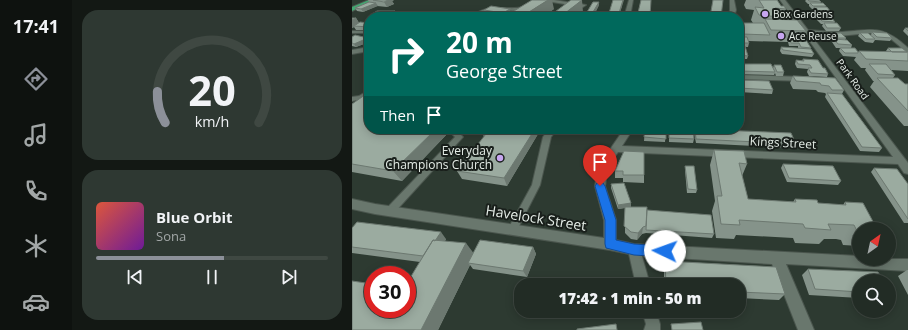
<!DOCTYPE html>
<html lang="en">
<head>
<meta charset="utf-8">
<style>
  body { margin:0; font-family:"Open Sans",sans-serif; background:#2e3832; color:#f1f3f6; height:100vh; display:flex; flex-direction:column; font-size:15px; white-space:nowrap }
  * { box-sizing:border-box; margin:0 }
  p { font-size:13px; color:#a2a7a7 }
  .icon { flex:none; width:22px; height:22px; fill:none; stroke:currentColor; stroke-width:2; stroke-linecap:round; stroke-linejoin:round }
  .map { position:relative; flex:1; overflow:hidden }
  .side { display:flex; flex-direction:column; gap:10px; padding:10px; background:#131814; width:280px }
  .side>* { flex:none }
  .hud { position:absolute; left:12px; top:12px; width:380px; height:122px; border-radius:16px; box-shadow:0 2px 10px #0003,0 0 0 1px #3f4842; background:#00695c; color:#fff; overflow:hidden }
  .needle { width:26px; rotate:33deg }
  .controls { position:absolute; left:500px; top:222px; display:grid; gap:8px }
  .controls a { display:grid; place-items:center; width:44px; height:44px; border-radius:50%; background:#222c25; box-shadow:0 2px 10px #0003,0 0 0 1px #3f4842; font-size:20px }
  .speed { position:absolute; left:12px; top:266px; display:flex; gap:8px; font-size:20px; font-weight:700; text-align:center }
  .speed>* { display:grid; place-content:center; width:52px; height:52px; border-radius:50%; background:#222c25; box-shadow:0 2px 10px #0003,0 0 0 1px #3f4842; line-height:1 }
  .speed .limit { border:6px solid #d22; background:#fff; color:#111 }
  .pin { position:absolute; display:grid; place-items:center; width:34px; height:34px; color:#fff; margin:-41px -17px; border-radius:50% 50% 50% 0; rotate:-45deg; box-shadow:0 0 4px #0007 }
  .pin .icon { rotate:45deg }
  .me { position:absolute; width:44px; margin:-22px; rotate:273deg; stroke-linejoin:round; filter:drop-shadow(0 0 3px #0008) }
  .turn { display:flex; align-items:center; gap:14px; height:84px; padding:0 16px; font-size:18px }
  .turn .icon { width:52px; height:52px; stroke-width:2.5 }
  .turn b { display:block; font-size:28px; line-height:34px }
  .then { display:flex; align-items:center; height:38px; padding:0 16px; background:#0003; gap:8px; font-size:15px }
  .side .card { flex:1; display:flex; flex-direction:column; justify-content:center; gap:6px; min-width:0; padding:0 14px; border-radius:16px; background:#2e3832 }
  .side .dial { align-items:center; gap:0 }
  .dial svg { height:104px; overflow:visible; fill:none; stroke:#3f4842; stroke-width:7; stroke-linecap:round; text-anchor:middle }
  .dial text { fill:#f1f3f6; stroke:none }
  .song { display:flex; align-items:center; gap:12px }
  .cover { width:48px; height:48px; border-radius:6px; background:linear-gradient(135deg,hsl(10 70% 55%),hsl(280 70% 35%)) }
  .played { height:4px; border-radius:2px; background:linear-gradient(90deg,#8c9099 55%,#3f4842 55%) }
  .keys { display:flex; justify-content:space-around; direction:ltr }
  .trip { position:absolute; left:162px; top:278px; width:232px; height:40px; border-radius:16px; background:#222c25; box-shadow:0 2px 10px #0003,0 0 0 1px #3f4842; font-weight:800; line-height:40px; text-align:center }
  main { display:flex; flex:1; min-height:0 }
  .dock { display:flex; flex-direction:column; width:72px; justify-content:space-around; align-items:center; background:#0e120f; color:#a2a7a7 }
  .dock .icon { width:28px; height:28px }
  .dock .on { color:#8c9099 }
  .dock b { font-size:18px; color:#f1f3f6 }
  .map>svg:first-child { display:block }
</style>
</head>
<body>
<main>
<nav class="dock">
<b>17:41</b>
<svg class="icon on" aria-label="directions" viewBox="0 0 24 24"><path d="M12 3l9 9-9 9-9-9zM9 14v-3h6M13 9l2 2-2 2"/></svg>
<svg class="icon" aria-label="music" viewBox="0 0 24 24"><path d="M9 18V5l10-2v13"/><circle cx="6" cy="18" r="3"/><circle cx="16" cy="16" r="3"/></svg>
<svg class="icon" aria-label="phone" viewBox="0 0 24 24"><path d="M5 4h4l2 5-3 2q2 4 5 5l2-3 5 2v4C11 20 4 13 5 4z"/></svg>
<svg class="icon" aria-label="climate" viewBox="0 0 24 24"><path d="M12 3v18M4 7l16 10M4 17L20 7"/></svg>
<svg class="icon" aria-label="car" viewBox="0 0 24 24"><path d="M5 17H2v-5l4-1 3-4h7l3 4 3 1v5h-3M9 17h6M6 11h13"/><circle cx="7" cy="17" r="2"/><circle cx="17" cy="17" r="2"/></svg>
</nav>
<section class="side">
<div class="card dial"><svg viewBox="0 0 100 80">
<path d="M14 69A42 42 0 1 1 86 69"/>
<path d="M14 69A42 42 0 0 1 8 45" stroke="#8c9099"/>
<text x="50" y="56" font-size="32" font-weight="700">20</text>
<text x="50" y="72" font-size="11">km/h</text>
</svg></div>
<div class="card">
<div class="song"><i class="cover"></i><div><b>Blue Orbit</b><p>Sona</p></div></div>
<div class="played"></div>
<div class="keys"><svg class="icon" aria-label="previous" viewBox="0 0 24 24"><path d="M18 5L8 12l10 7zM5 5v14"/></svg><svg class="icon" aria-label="pause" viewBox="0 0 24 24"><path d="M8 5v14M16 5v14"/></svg><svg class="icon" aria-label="next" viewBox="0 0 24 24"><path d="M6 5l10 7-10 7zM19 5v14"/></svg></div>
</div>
</section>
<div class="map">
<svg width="556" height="330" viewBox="0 0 556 330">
  <rect width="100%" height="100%" fill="#2d3a31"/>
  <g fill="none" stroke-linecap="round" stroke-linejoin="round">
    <defs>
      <path id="lane" d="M172,7L173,9C160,13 146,8 134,11C129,13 126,17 120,17C135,2 154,11 172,7Z
        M0,31H17V33H0Z
        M17,90V95L11,99L0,101V97L7,96Z
        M95,129H103L111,137L41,214L38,215L35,214L33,211L35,208L103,137Z
        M197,129H205L199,137L188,185L164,232L161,233L158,232L156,229L180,185L191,137Z"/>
      <path id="street" d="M188,0H202L234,5L231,7Z
        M277,0H281L278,17H272Z
        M378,0H382L384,10L382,17H376L378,10Z
        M428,0H433L456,30C467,31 478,32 490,32C521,30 530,24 556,48V53L539,39L528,34L517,33L487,36L458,34L556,163V174L552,173L546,164L266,152L256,167L253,186L264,220V240L282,244L507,256V259H556V271L434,264L462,330H446L420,264L290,256L298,285H284L277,254L258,250L23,214L0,209V199L23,204L252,238V220L243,186L246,167L272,129H281L270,146L541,157Z
        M17,47V51L0,54V50Z
        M387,75L454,77L458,79L454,81L387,79Z
        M290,311H304L308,324V330H292L294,324Z"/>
      <path id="primary" d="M17,0H23L0,11V7Z"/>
    </defs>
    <use href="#lane" stroke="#4b564e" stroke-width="2"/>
    <use href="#street" stroke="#4b564e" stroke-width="2"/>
    <use href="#primary" stroke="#4b564e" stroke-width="2"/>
    <use href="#lane" fill="#69776d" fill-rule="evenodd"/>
    <use href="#street" fill="#69776d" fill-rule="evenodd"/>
    <use href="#primary" fill="#44a872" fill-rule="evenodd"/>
  </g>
  <path fill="#85938a" d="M16,0H42L40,1L42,4L35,7L25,6L11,12L5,11L3,8L17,2Z
    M394,0H425L429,6L434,9L430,20L454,31L450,40L459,48L458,49L462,54L460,57L430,54L428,51L429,47L446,48V46H437L436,42L396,41L397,43L396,47H393L396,56L395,59H387V23H401L399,20L402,10L394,9L392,5Z
    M454,0H467L469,2L468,3L474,6L473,7L478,11L477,14L479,16L478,17L483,22L482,23L489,28L487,31H474L470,26L471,24H469L465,20V19H464L461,15L462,12L461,10V9H460L457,6V4H456L453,1Z
    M247,5L242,15H235V12Z
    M270,6L266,17H255L257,14V13Z
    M202,9L190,17H144L134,15L132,10L159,13Z
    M43,11L44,15L83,16L82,17H18L17,16Z
    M0,18H4L7,23H17V30H4L2,27L0,28Z
    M553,28H556V36L551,31Z
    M520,32L540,38L538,41L523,40L521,43L513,42L506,36L508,33L519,35Z
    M477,33L494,38L493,40L500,45L499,48L506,52L507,51L534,52V51L536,48L556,52V71L539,70L543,75L541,78L553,84H556V126H552L518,87L522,81H521L513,70L514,68H509L502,60L504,57L491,56L487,51L488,48H484L480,42L481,41H479L476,36Z
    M0,37L17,39V42L4,47L0,46Z
    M451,59L471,68L476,74L475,77L457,76L455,72L456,69L445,68L443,64L444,60L450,61Z
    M387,64L421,68L422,65L432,72L431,76H424L423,73L422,75L387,74Z
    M441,76L483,78L492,90L490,94L530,148L527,152L508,151L473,97L474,94L473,93L466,92L464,90L441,89L438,83Z
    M387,80L421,90L420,94L387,92Z
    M0,104L17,129H96L97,132L50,181L0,172Z
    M129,129H189L155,186L110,179L105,171L132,137Z
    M293,129H314L313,142L292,141Z
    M317,129H341L342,139L341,143L317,142Z
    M343,129L444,144L442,148L344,143L342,133Z
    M362,150L395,164L390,176L396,199L441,202L443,199L466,203L491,205L493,202L507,229V246L491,245L489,240L484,239H472L467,244L443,243L441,238L384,235L382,239L364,238L360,211L363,201L358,165Z
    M272,151L292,175V183L271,182V178H263V171Z
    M431,164L489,181L486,185L435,182L429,168Z
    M333,166L345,190L344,193H335L333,170Z
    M522,168L556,184V223H552L519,172Z
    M259,184L278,207L295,210L362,234L360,238L294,233L290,234L285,240L279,239L273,233V208L266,209L259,188Z
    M0,228L94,239L93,241L121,253L181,247L184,254L175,277L121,269L118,265L86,330H0L55,309L68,262L0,253Z
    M313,261L433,294L427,300L387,298V285H312V268Z
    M456,269L507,281V298L457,295L450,275Z
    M555,270H556V295L546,276Z"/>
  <path fill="#6c7870" d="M33,0H42L40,1L42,4L35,7L32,2Z
    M196,0H200L202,9L190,17H169Z
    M230,0L231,12L225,17H208Z
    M271,0H272L267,16V13Z
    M247,2V5L242,15L241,12Z
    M24,3L26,6L11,12L9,9Z
    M158,9L159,15L153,17L151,13Z
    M43,11L44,15L41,17H36V16Z
    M67,13L69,16L67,17H61Z
    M81,13L83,16L82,17H77Z
    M4,18L8,24L2,26V27L0,28V20Z
    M16,38L17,42L4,47L2,44Z
    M84,129H96L97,132L50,181L41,171Z
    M183,129H189L155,186L152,178Z
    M279,203V207L266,209V205Z
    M291,227L290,234L285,240L286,233Z
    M89,232L94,239L80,263L73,257Z
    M114,243L123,255L116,263L118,265L86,330H69Z
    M181,247L184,254L175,277L171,271Z"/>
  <path fill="#9baba0" stroke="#6c7870" d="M21,0H36L32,2Z
    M180,0H196L169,17H152Z
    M219,0H230L208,17H196Z
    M261,0H271L267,13H257Z
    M289,0H299L298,17H285Z
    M361,0H371L369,17H358Z
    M407,0H425L429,6H432L434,9L423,8L428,17L407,15L403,7L412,8Z
    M456,0H467L469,2L457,1Z
    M17,2L24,3L9,9L3,8Z
    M241,2H247L241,12H235Z
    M458,3H471L474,6H461Z
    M139,6L158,9L151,13L132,10Z
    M462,7H475L478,11H465Z
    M25,11H43L36,16H17Z
    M49,12L67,13L61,17H41Z
    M462,12L476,13L479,16H465Z
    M72,13H81L77,17H67Z
    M256,13L266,14L265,17H255Z
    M466,17H479L483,22L470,21Z
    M0,18H4L0,20Z
    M413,19L445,20L454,31L419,30Z
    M8,22L17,23V27L2,26Z
    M387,23H412L418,35L390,34L389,31L387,30Z
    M472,23H485L489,28H475Z
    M553,28H556V31Z
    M520,32L535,33L540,38L525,37Z
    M477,33H489L494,38H481Z
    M508,33H516L523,39H514Z
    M3,35L16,38L2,44L0,43V37Z
    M387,37H395L397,43H387Z
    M437,39L454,40L459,48L449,47L447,43H439Z
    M482,39L495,40L500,45L486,44Z
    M387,46H393L396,56L387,55Z
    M429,47L459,49L462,54L431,50Z
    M488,48H503L506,52V53H493Z
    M536,48H550L555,52H540Z
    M507,51L556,52V61L514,59Z
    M451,59L466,60L471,68H473L476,74L459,73L456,68H460L458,65L446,64L444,60L452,61Z
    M387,64H419L423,72L387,71Z
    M517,64H534L543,75L526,74Z
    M422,65H429L432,72H425Z
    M441,76L483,78L492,90H480L477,86L469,85L468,83L444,81Z
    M525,78H546L553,84H556V111Z
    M387,80L417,81L421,90L387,88Z
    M17,92V129H84L41,171L0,164V104Z
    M475,93L490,94L530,148L510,147Z
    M129,129H183L152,178L105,171L137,130Z
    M293,129H314V139L292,137Z
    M317,129H341L342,139L317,138Z
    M343,129L439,133L444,144L344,139Z
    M362,150L392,151L395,164L387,163L396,199L444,202L443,199L465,200L466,203L494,205L493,202L511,203L525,229H507V231H505L502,225L476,224L479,230L453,228L451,224L387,220L388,225L369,224L365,196H370Z
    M272,151L292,152V175H271V171H263Z
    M431,164L481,166L489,181L437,178Z
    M333,166H342L345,190L336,189Z
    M522,168L545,169L556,184V219Z
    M272,183L279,203L266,205L259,184Z
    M273,207H295L294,226L291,227L286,233L279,232L272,226Z
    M295,210L359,215L362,234L294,230Z
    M5,222L89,232L83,241L81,240L71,256L0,247V228Z
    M81,240L114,243L69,330H0V281L21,284V309H55V283Z
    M128,240L181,247L171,271L116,263Z
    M313,261L424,267L433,294L387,292V285H314Z
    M456,269L526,272L531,281H507V292L463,289Z
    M537,293L541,300H537Z
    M349,322L351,330H320L319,324Z
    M264,324L265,330H225V329Z"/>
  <path fill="#1a73e8" stroke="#114b97" d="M248,182L251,183L253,186L264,220V240L282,244L313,246L317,248L319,251L317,255L313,257L282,255L254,248L253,244V220L243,186L245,183Z"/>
  <g fill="#c7a6f0" stroke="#191f1b" stroke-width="1.5">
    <circle cx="413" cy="14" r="4"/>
    <circle cx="429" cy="36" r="4"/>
    <circle cx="148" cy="158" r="4"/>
  </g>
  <g text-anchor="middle" stroke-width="4" stroke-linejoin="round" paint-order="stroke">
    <g font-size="10" fill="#e4ece6" stroke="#191f1b" text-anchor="start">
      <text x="421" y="18">Box Gardens</text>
      <text x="437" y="40">Ace Reuse</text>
    </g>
    <g font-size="10" fill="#e4ece6" stroke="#191f1b">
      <text transform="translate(501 79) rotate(54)" y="4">Park Road</text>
    </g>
    <g font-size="12" fill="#e4ece6" stroke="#191f1b">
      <text transform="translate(431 143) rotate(3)" y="4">Kings Street</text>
    </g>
    <g font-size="12" fill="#e4ece6" stroke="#191f1b" text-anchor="end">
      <text x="140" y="155">Everyday<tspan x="140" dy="14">Champions Church</tspan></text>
    </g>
    <g font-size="14" fill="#e4ece6" stroke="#191f1b">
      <text transform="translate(184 218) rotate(9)" y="5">Havelock Street</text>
    </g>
  </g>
</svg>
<div class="controls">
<a><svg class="needle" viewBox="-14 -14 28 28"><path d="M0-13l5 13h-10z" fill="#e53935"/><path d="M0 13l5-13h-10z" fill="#a2a7a7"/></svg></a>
<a><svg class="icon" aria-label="search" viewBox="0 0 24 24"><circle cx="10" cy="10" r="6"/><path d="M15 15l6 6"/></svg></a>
</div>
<div class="speed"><div class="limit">30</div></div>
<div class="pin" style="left:248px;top:186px;background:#d93025"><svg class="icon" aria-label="arrive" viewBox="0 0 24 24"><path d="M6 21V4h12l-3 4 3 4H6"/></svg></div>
<svg class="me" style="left:313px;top:251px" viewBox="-20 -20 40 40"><circle r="19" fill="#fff"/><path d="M0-13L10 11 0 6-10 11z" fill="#1a73e8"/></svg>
<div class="trip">17:42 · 1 min · 50 m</div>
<div class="hud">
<div class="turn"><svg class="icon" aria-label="right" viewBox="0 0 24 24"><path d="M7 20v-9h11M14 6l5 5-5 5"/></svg><div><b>20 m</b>George Street</div></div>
<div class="then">Then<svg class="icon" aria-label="arrive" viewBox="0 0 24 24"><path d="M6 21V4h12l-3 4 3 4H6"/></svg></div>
</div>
</div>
</main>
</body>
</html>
